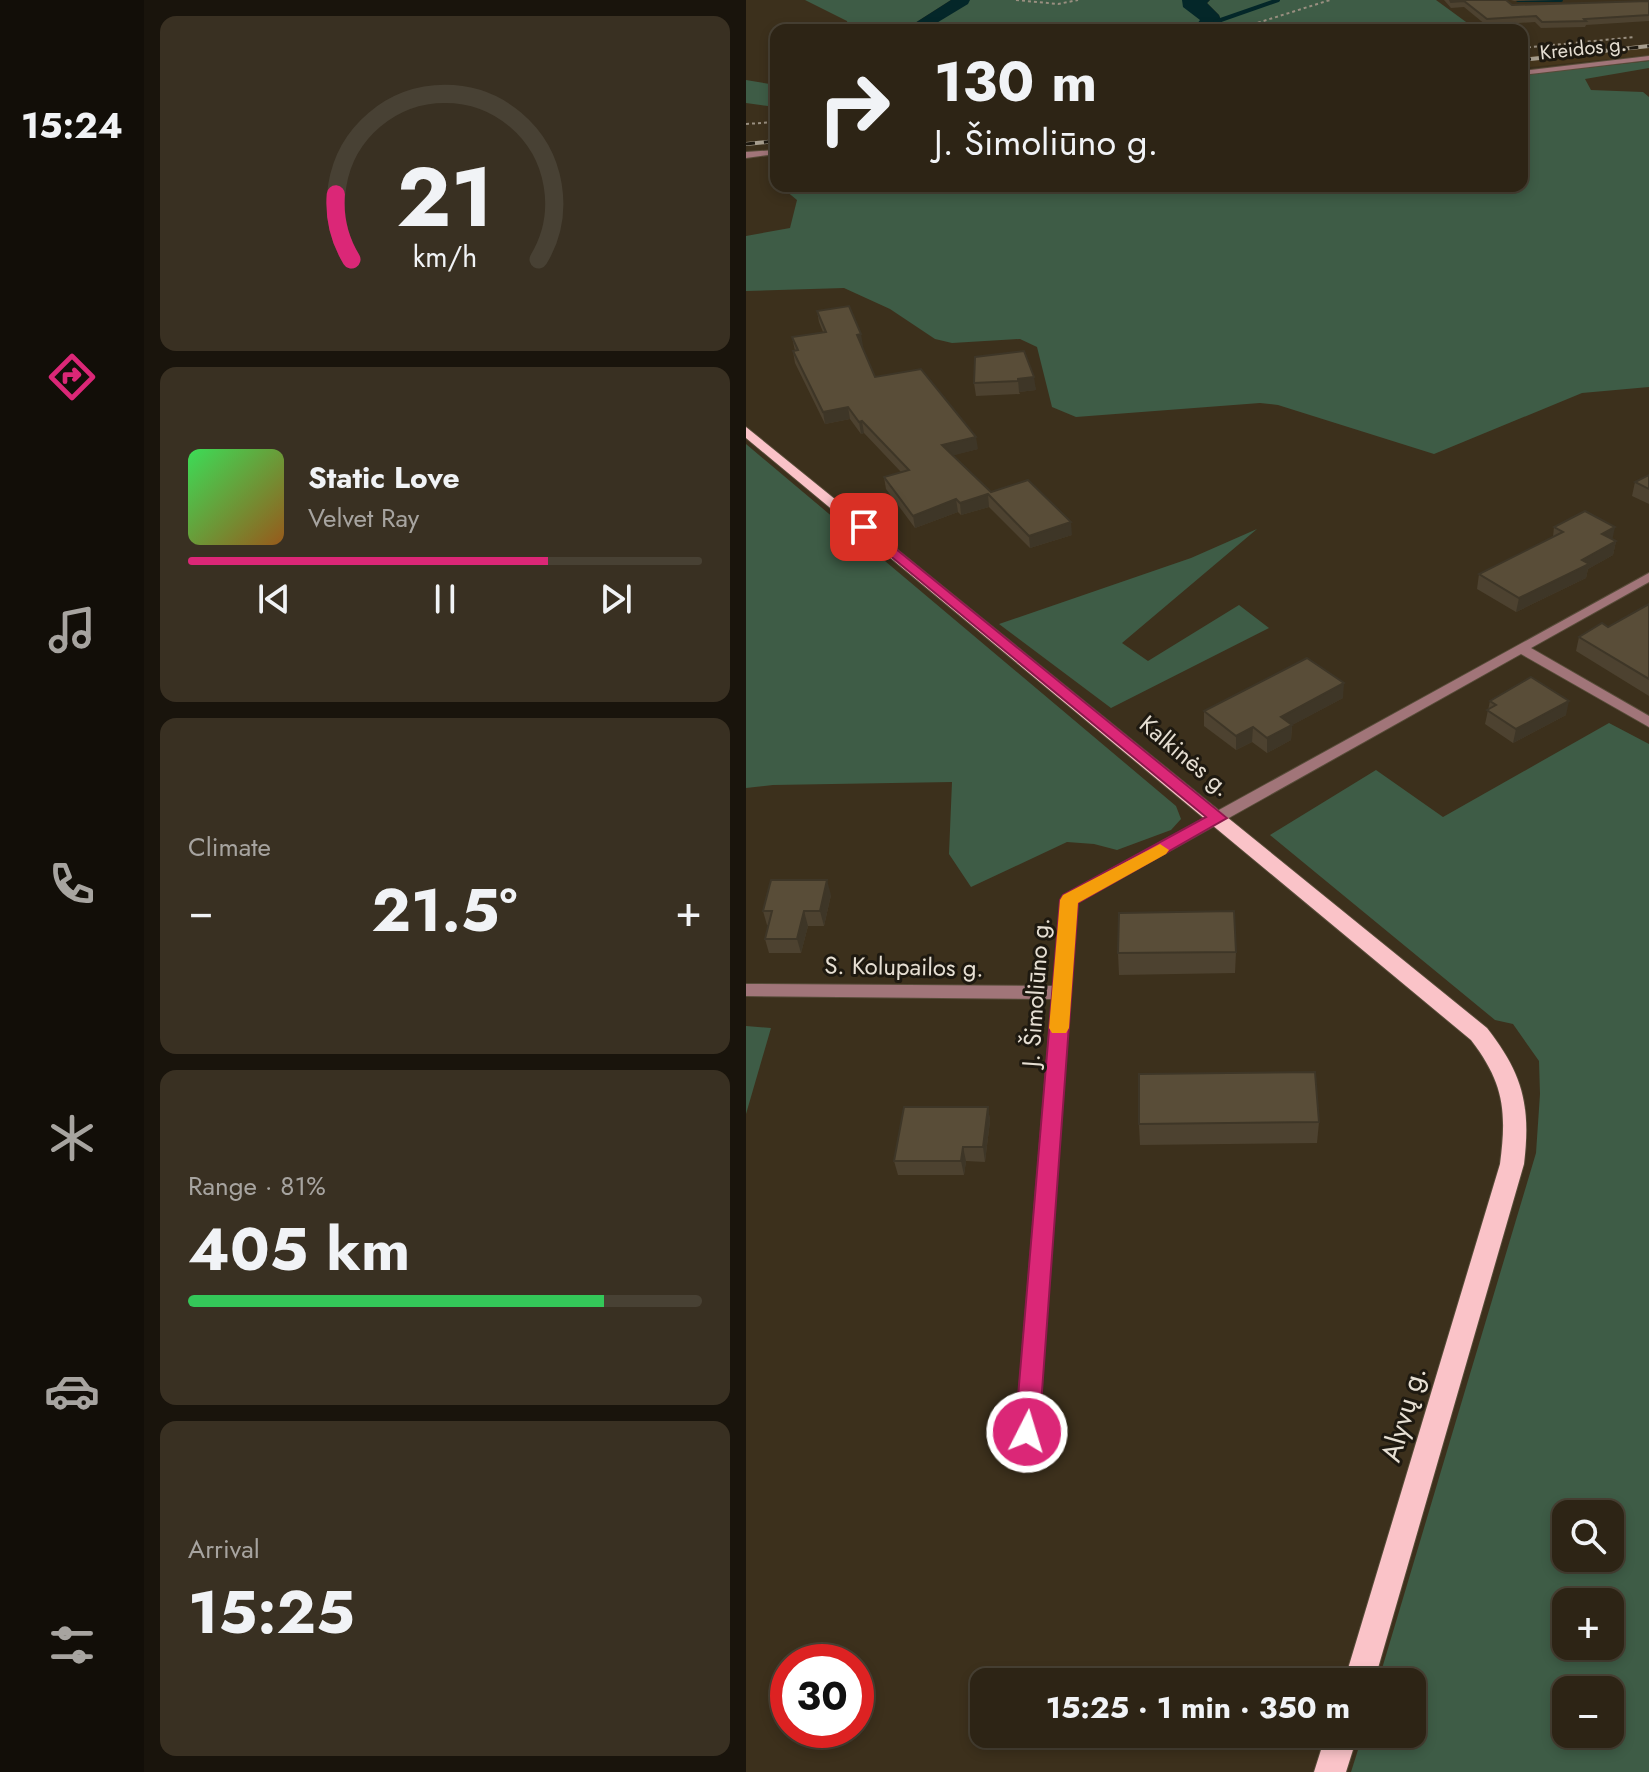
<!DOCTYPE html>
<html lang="en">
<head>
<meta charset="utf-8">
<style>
  body { margin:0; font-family:Jost,sans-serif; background:#393022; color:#f1f3f6; height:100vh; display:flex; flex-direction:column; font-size:30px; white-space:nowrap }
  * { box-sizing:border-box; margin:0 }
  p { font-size:26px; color:#a7a4a0 }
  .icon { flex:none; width:44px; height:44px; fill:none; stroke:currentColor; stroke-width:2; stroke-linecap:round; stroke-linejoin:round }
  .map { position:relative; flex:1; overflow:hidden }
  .sheet { display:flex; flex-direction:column; gap:16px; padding:16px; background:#19140c; width:602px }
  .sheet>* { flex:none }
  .guide { position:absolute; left:24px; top:24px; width:758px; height:168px; border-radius:16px; box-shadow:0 4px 12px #0003,0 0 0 2px #484134; background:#2d2415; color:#f1f3f6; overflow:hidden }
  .tools { position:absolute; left:806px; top:1500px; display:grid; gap:16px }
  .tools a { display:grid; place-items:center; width:72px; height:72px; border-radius:16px; background:#2d2415; box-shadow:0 4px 12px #0003,0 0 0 2px #484134; font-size:40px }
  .speed { position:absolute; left:24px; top:1644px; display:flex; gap:16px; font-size:40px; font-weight:700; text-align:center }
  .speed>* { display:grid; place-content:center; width:104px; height:104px; border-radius:50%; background:#2d2415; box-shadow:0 4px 12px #0003,0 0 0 2px #484134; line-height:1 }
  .speed .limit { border:12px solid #d22; background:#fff; color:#111 }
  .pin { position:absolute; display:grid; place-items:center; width:68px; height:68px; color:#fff; margin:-34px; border-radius:16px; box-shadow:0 4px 12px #0006 }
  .me { position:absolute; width:88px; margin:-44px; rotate:5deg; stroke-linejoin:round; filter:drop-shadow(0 0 6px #0008) }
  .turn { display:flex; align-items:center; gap:28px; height:168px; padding:0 32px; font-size:36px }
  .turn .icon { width:104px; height:104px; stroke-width:2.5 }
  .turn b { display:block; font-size:56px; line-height:68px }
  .big { font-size:60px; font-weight:700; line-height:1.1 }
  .sheet .widget { flex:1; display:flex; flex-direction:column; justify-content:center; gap:12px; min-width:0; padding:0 28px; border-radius:16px; background:#393022 }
  .sheet .dial { align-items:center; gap:0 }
  .dial svg { height:208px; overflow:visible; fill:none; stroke:#484134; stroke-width:7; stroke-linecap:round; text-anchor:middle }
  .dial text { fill:#f1f3f6; stroke:none }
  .song { display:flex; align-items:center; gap:24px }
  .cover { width:96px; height:96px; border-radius:12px; background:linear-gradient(135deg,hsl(130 70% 55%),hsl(30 70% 35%)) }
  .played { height:8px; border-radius:4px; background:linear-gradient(90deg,#db2777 70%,#484134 70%) }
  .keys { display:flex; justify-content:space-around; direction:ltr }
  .heat { display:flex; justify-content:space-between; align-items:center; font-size:44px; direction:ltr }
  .charge { height:12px; border-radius:6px; background:linear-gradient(90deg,#34c759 81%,#484134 0) }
  .trip { position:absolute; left:224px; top:1668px; width:456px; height:80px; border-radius:16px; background:#2d2415; box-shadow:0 4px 12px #0003,0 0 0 2px #484134; font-weight:700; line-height:80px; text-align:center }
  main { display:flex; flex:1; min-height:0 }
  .tab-bar { display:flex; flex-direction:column; width:144px; justify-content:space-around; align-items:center; background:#120e08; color:#a7a4a0 }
  .tab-bar .icon { width:56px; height:56px }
  .tab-bar .active { color:#db2777 }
  .tab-bar b { font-size:36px; color:#f1f3f6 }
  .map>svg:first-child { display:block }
</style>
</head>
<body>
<main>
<nav class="tab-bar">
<b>15:24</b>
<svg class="icon active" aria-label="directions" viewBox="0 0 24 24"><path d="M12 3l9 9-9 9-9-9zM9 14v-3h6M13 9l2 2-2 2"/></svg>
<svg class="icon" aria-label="music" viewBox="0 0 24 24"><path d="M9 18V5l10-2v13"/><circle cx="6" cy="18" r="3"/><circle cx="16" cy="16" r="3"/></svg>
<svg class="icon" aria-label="phone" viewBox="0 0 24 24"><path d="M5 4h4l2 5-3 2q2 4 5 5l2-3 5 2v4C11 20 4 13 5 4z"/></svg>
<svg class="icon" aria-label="climate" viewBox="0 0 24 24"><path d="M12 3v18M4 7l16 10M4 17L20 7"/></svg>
<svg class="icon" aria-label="car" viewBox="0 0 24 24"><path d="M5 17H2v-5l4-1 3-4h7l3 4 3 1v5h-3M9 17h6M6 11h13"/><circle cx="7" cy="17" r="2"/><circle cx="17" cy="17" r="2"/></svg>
<svg class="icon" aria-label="filters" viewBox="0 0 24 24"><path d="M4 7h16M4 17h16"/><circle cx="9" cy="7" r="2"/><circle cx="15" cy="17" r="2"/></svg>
</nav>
<section class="sheet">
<div class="widget dial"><svg viewBox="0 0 100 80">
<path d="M14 69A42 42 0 1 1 86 69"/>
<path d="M14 69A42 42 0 0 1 8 44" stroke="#db2777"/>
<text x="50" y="56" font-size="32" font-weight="700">21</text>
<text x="50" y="72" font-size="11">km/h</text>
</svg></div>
<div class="widget">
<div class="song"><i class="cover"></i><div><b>Static Love</b><p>Velvet Ray</p></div></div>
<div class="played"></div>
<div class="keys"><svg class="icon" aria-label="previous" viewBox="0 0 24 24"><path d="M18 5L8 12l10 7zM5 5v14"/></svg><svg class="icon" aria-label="pause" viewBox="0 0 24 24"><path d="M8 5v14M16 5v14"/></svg><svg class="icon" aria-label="next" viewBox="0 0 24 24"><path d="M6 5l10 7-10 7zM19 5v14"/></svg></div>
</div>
<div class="widget"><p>Climate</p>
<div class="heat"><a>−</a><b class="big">21.5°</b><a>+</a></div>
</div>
<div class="widget"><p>Range · 81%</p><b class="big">405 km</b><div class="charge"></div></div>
<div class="widget"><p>Arrival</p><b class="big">15:25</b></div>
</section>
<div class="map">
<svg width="903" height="1772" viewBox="0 0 903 1772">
  <rect width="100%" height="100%" fill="#3c301c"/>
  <path fill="#46361c" d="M903,44V55L776,68V57Z"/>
  <path fill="#3e5c46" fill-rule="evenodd" d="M59,0H205L158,30H103L101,21Z
    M217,0H454L464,13L450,30H170Z
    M464,0H690L731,30H460L476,23L473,15L461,3Z
    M903,61V68L839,79L845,90L897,92L903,97V387L836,393L688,454L532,405L514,403L330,417L306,407L291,347L274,339L206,343L189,339L144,309L98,288L0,291V236L44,228L51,200L34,186H776V75Z
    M0,80L30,85V107L0,103Z
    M0,444L430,806L435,819L425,830L371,850L348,844L321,842L225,887L203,854L206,782L27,785L0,788Z
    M511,529L376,643L402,661L493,605L523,628L365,708L253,624L445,558Z
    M863,723L903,744V1772H605L617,1734H666V1682H632L790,1153L794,1094L793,1061L767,1024L749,1020L524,835L630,770L697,817ZM820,1514H864V1558H820ZM820,1602H864V1646H820ZM820,1690H864V1734H820Z
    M0,1026L25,1028L0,1114Z"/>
  <path fill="#042729" d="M205,0H224L222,4L179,30H158Z
    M436,0H464L461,3L473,15L476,23L460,30H435L451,24L454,20L437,7Z"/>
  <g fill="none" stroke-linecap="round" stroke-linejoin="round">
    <path stroke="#042729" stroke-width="4" d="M772,0H815
      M469,22L532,0"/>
    <defs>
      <path id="minor" d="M903,56V60L776,75V71Z
        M30,150V154L0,158V152Z
        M903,573V582L785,648L903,716V727L775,654L331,903L289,1462L286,1470L278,1473L270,1470L267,1462L306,999L0,996V984L308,986L317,896Z"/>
      <path id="primary" d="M0,427L741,1028C777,1074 785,1106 778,1164L628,1682H598L754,1164C761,1111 758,1083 725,1040L0,438Z
        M580,1734H612L600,1772H568Z"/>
    </defs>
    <use href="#minor" stroke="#574c39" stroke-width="2"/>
    <use href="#primary" stroke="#574c39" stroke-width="2"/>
    <path stroke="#998f80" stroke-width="2" stroke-dasharray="3 3" stroke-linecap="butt" d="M270,0L312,4L332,0
      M489,30L584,0
      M776,48L889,37
      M0,124L30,122"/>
    <use href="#minor" fill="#a17579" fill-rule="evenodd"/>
    <use href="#primary" fill="#fac3c8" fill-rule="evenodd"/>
    <defs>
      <path id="rail" d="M776,60L903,46
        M0,144L30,141"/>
    </defs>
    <use href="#rail" stroke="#a79e8f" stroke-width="4"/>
    <use href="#rail" stroke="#1e1910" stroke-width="3" stroke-dasharray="9" stroke-linecap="butt"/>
  </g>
  <path fill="#4d4230" d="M698,0H760L766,5L903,1V21L840,25L839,27L795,28L789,22L740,25L718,7L705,8Z
    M765,0H810L768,1Z
    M71,311L117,346H116L129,377L232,449L207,455L245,492L326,535L284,548L243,507L215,515L212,512L169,528L140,489L138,477L155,472L118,433L115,434L104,419L79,424L49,363L47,351H49L46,337L77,332L73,322Z
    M278,351L290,390L273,392L274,394L230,396L228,383Z
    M903,475V504L886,496L889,482Z
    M808,527L866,540L870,541L867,555L842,569L840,578L770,612L731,589L733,574L807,537Z
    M903,604V696L830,651L833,637L862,627Z
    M597,698L546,725L545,740L521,753L506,742L490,750L458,726V711Z
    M744,701L820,715L767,743L739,724Z
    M85,895L78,926H62L55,953H23L19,939L22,925H21L17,911Z
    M490,952L489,973L373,975L372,953Z
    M242,1107L244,1121L239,1162L220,1161L218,1175H152L148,1161Z
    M573,1122L571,1143L394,1145L393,1124Z"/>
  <path fill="#3e3627" d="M115,334L117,346L113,347L111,335Z
    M288,377L290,390L273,392L272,379Z
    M102,407L104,419L79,424L77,412Z
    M116,421L118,433L115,434L113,422Z
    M230,437L232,449L198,458L196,445Z
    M242,494L243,507L215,515L214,503Z
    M210,499L212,512L169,528L167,516Z
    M325,522L326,535L284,548L283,536Z
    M869,527L866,541L856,534Z
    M870,541L867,555L842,569L840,578L770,612L773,598L836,560Z
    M598,683L597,698L535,731L546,725L545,740L521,753V738L535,717Z
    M823,701L820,715L767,743L770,729Z
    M507,727L506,742L490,750V736Z
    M81,880L85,895L78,926L74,911Z
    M58,911L62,926L55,953L51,939Z
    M242,1107L244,1121L239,1162L237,1147Z
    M217,1147L220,1161L218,1175L215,1161Z"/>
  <path fill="#594d38" stroke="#3e3627" stroke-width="2" d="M704,0H760L766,5L903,1V15L838,19L840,21L796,22L790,16L741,19L718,1L705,2Z
    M103,306L115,334L111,335L129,377L175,369L230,437L196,445L245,492L282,480L325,522L283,536L242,494L214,503L210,499L167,516L138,477L163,470L116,421L113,422L102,407L77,412L47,351L52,350L46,337L80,332L71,311Z
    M278,351L288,377L272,379V381L228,383L229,357Z
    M903,475V489L889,482Z
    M839,511L869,527L856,534L870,541L836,560L843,564L773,598L733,574L817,532L808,527Z
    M903,604V679L833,637L856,623L862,627Z
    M561,658L598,683L535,717L546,725L521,738L507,727L490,736L458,711Z
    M785,677L823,701L770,729L741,710L750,705L744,701Z
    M25,880H81L74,911H58L51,939H19L26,911H17Z
    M488,911L490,952L372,953L373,913Z
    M569,1072L573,1122L393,1124V1074Z
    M158,1107H242L237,1147H217L215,1161H148Z"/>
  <path fill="#db2777" stroke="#8e194d" stroke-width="2" d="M118,523L481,818L332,903L293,1432L290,1441L281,1444L272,1441L269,1432L314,900L317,895L460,817L113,530V524Z"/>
  <path fill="#f59e0b" d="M414,844L423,850L420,854L332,903L323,1028L320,1033H306L303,1028L314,900L317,895Z"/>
  <g text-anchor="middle" stroke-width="6" stroke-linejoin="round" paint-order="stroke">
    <g font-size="20" fill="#e6dfd3" stroke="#1e1910">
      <text transform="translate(837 48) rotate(-6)" y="7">Kreidos g.</text>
    </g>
    <g font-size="24" fill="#e6dfd3" stroke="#1e1910">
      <text transform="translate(439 756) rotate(40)" y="8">Kalkinės g.</text>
      <text transform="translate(158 967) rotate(1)" y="8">S. Kolupailos g.</text>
      <text transform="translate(290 992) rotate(-86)" y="8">J. Šimoliūno g.</text>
    </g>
    <g font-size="28" fill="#e6dfd3" stroke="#1e1910">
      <text transform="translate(657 1414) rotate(-74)" y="10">Alyvų g.</text>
    </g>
  </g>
</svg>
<div class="tools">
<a><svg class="icon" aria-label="search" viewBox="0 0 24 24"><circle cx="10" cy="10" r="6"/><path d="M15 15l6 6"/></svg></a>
<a>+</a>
<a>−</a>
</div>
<div class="speed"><div class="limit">30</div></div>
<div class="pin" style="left:118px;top:527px;background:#d93025"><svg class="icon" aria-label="arrive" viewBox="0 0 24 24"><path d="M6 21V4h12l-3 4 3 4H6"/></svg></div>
<svg class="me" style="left:281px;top:1432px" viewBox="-20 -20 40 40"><circle r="17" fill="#db2777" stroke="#fff" stroke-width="3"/><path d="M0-11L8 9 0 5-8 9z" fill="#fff"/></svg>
<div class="trip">15:25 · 1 min · 350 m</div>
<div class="guide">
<div class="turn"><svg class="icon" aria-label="right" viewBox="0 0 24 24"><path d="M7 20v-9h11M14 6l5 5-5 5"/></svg><div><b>130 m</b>J. Šimoliūno g.</div></div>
</div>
</div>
</main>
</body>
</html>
